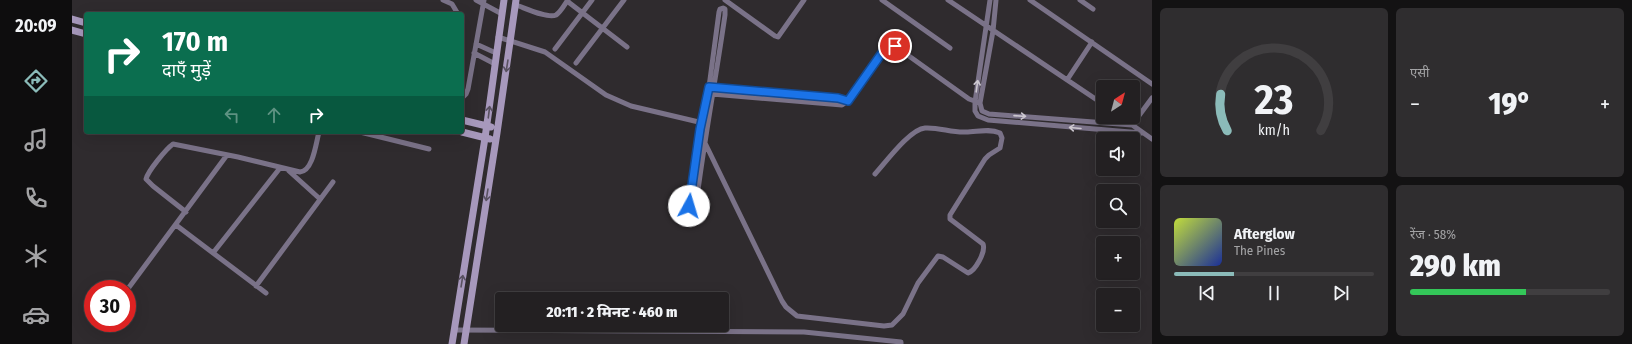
<!DOCTYPE html>
<html lang="hi">
<head>
<meta charset="utf-8">
<style>
  body { margin:0; font-family:"Fira Sans Condensed","Noto Sans Devanagari",sans-serif; background:#2f2d2f; color:#f1f3f6; height:100vh; display:flex; flex-direction:column; font-size:15px; white-space:nowrap }
  * { box-sizing:border-box; margin:0 }
  p { font-size:13px; color:#a3a3a5 }
  .icon { flex:none; width:22px; height:22px; fill:none; stroke:currentColor; stroke-width:2; stroke-linecap:round; stroke-linejoin:round }
  .map { position:relative; flex:1; overflow:hidden }
  .sheet { display:flex; flex-direction:column; gap:8px; padding:8px; background:#131213; width:480px }
  .sheet>* { flex:none }
  .guide { position:absolute; left:12px; top:12px; width:380px; height:122px; border-radius:4px; box-shadow:0 4px 16px #0002,0 0 0 1px #403e40; background:#0b6e4f; color:#fff; overflow:hidden }
  .needle { width:26px; rotate:36deg }
  .fabs { position:absolute; left:1024px; top:80px; display:grid; gap:8px }
  .fabs a { display:grid; place-items:center; width:44px; height:44px; border-radius:4px; background:#232022; box-shadow:0 4px 16px #0002,0 0 0 1px #403e40; font-size:20px }
  .speed { position:absolute; left:12px; top:280px; display:flex; gap:8px; font-size:20px; font-weight:700; text-align:center }
  .speed>* { display:grid; place-content:center; width:52px; height:52px; border-radius:50%; background:#232022; box-shadow:0 4px 16px #0002,0 0 0 1px #403e40; line-height:1 }
  .speed .limit { border:6px solid #d22; background:#fff; color:#111 }
  .pin { position:absolute; display:grid; place-items:center; width:34px; height:34px; color:#fff; margin:-17px; border:2px solid #fff; border-radius:50%; box-shadow:0 1px 4px #0007 }
  .me { position:absolute; width:44px; margin:-22px; rotate:6deg; stroke-linejoin:round; filter:drop-shadow(0 0 3px #0008) }
  .turn { display:flex; align-items:center; gap:14px; height:84px; padding:0 12px; font-size:18px }
  .turn .icon { width:52px; height:52px; stroke-width:2.5 }
  .turn b { display:block; font-size:28px; line-height:34px }
  .lanes { display:flex; align-items:center; height:38px; padding:0 12px; background:#0003; justify-content:center; gap:20px; direction:ltr }
  .lanes .off { opacity:.35 }
  .big { font-size:30px; font-weight:800; line-height:1.1 }
  .sheet .card { flex:1; display:flex; flex-direction:column; justify-content:center; gap:6px; min-width:0; padding:0 14px; border-radius:6px; background:#2f2d2f }
  .sheet .dial { align-items:center; gap:0 }
  .dial svg { height:104px; overflow:visible; fill:none; stroke:#403e40; stroke-width:7; stroke-linecap:round; text-anchor:middle }
  .dial text { fill:#f1f3f6; stroke:none }
  .song { display:flex; align-items:center; gap:12px }
  .cover { width:48px; height:48px; border-radius:6px; background:linear-gradient(135deg,hsl(70 70% 55%),hsl(230 70% 35%)) }
  .played { height:4px; border-radius:2px; background:linear-gradient(90deg,#8bbbb9 30%,#403e40 30%) }
  .keys { display:flex; justify-content:space-around; direction:ltr }
  .heat { display:flex; justify-content:space-between; align-items:center; font-size:22px; direction:ltr }
  .charge { height:6px; border-radius:3px; background:linear-gradient(90deg,#34c759 58%,#403e40 0) }
  .sheet .tiles { flex:1; display:grid; gap:8px; grid-template-columns:repeat(2,1fr) }
  .trip { position:absolute; left:423px; top:292px; width:234px; height:40px; border-radius:4px; background:#232022; box-shadow:0 4px 16px #0002,0 0 0 1px #403e40; font-weight:800; line-height:40px; text-align:center }
  main { display:flex; flex:1; min-height:0 }
  .tabs { display:flex; flex-direction:column; width:72px; justify-content:space-around; align-items:center; background:#0e0d0e; color:#a3a3a5 }
  .tabs .icon { width:28px; height:28px }
  .tabs .current { color:#8bbbb9 }
  .tabs b { font-size:18px; color:#f1f3f6 }
  .map>svg:first-child { display:block }
</style>
</head>
<body>
<main>
<nav class="tabs">
<b>20:09</b>
<svg class="icon current" aria-label="directions" viewBox="0 0 24 24"><path d="M12 3l9 9-9 9-9-9zM9 14v-3h6M13 9l2 2-2 2"/></svg>
<svg class="icon" aria-label="music" viewBox="0 0 24 24"><path d="M9 18V5l10-2v13"/><circle cx="6" cy="18" r="3"/><circle cx="16" cy="16" r="3"/></svg>
<svg class="icon" aria-label="phone" viewBox="0 0 24 24"><path d="M5 4h4l2 5-3 2q2 4 5 5l2-3 5 2v4C11 20 4 13 5 4z"/></svg>
<svg class="icon" aria-label="climate" viewBox="0 0 24 24"><path d="M12 3v18M4 7l16 10M4 17L20 7"/></svg>
<svg class="icon" aria-label="car" viewBox="0 0 24 24"><path d="M5 17H2v-5l4-1 3-4h7l3 4 3 1v5h-3M9 17h6M6 11h13"/><circle cx="7" cy="17" r="2"/><circle cx="17" cy="17" r="2"/></svg>
</nav>
<div class="map">
<svg width="1080" height="344" viewBox="0 0 1080 344">
  <rect width="100%" height="100%" fill="#2f2b2e"/>
  <g fill="none" stroke-linecap="round" stroke-linejoin="round">
    <path stroke="#7a7288" stroke-width="5" d="M371,0L380,4L386,14
      M404,0L430,14
      M653,0L703,36L706,37L732,0
      M810,0L878,48
      M876,0L1031,104
      M918,0L903,102V111L906,116L916,120L1070,133
      M924,0L921,31L908,103L910,111L917,114L1060,125L1080,98
      M958,0L1080,84
      M1008,0L1021,9
      M495,1L555,47
      M444,5C453,8 476,19 484,15C489,12 492,5 496,0
      M651,8L653,9V15C644,78 632,141 624,205L622,208H620L616,204L628,129L637,87L647,12L648,9Z
      M426,37L473,52L534,95L559,106L631,123
      M404,44L424,53
      M483,49L520,0
      M402,53L423,64
      M504,63L552,0
      M995,80L1020,42
      M640,87L766,98L776,101
      M640,94L770,105L776,101L812,50L819,45L823,46L897,99L908,103
      M390,98L394,94L396,89L412,0
      M1049,117L1080,139
      M288,132L357,149
      M633,143L710,301L714,307L725,316L812,326L820,325L831,314L846,283L866,256L871,257L896,273C903,271 914,252 911,244L882,222L878,219V215L913,159L917,155L928,148L930,138L928,133C917,128 905,132 894,132C880,133 867,127 853,128C838,129 814,162 803,174
      M217,171L248,199
      M114,212L81,186L74,179C76,171 94,149 101,144L166,157L228,172C241,171 244,143 247,132
      M104,225L194,293
      M141,253L208,168
      M184,286L261,182
      M55,290L155,155
      M382,330L732,332L829,342V344"/>
    <path stroke="#a798bc" stroke-width="7" d="M0,19L14,23
      M0,30L14,34
      M390,120L419,127
      M390,132L418,139
      M380,344L413,138L432,0
      M392,344L425,133L444,0"/>
  </g>
  <defs><path id="oneway-shaft" d="M-6 0H5M1.5-3L5.5 0L1.5 3" fill="none" stroke-width="1.6" stroke-linecap="round" stroke-linejoin="round"/></defs>
  <g stroke="#595160">
    <use href="#oneway-shaft" transform="translate(435 66) rotate(99)"/>
    <use href="#oneway-shaft" transform="translate(417 112) rotate(-83)"/>
    <use href="#oneway-shaft" transform="translate(415 195) rotate(99)"/>
    <use href="#oneway-shaft" transform="translate(390 281) rotate(-81)"/>
  </g>
  <g stroke="#ccc7cf">
    <use href="#oneway-shaft" transform="translate(905 86) rotate(-82)"/>
    <use href="#oneway-shaft" transform="translate(948 116) rotate(4)"/>
    <use href="#oneway-shaft" transform="translate(1003 128) rotate(-175)"/>
  </g>
  <g fill="none" stroke-linecap="round" stroke-linejoin="round">
    <defs>
      <path id="route" d="M617,206L628,129L637,87L766,98L776,101L812,50L819,45L823,46"/>
    </defs>
    <use href="#route" stroke="#114b97" stroke-width="10"/>
    <use href="#route" stroke="#1a73e8" stroke-width="7"/>
  </g>
</svg>
<div class="fabs">
<a><svg class="needle" viewBox="-14 -14 28 28"><path d="M0-13l5 13h-10z" fill="#e53935"/><path d="M0 13l5-13h-10z" fill="#a3a3a5"/></svg></a>
<a><svg class="icon" aria-label="sound" viewBox="0 0 24 24"><path d="M4 9h4l5-4v14l-5-4H4zM17 9q2 3 0 6"/></svg></a>
<a><svg class="icon" aria-label="search" viewBox="0 0 24 24"><circle cx="10" cy="10" r="6"/><path d="M15 15l6 6"/></svg></a>
<a>+</a>
<a>−</a>
</div>
<div class="speed"><div class="limit">30</div></div>
<div class="pin" style="left:823px;top:46px;background:#d93025"><svg class="icon" aria-label="arrive" viewBox="0 0 24 24"><path d="M6 21V4h12l-3 4 3 4H6"/></svg></div>
<svg class="me" style="left:617px;top:206px" viewBox="-20 -20 40 40"><circle r="19" fill="#fff"/><path d="M0-13L10 11 0 6-10 11z" fill="#1a73e8"/></svg>
<div class="trip">20:11 · 2 मिनट · 460 m</div>
<div class="guide">
<div class="turn"><svg class="icon" aria-label="right" viewBox="0 0 24 24"><path d="M7 20v-9h11M14 6l5 5-5 5"/></svg><div><b>170 m</b>दाएँ मुड़ें</div></div>
<div class="lanes"><svg class="icon off" aria-label="left" viewBox="0 0 24 24"><path d="M17 20v-9H6M10 6l-5 5 5 5"/></svg><svg class="icon off" aria-label="ahead" viewBox="0 0 24 24"><path d="M12 20V5M6 11l6-6 6 6"/></svg><svg class="icon" aria-label="right" viewBox="0 0 24 24"><path d="M7 20v-9h11M14 6l5 5-5 5"/></svg></div>
</div>
</div>
<section class="sheet">
<div class="tiles">
<div class="card dial"><svg viewBox="0 0 100 80">
<path d="M14 69A42 42 0 1 1 86 69"/>
<path d="M14 69A42 42 0 0 1 9 41" stroke="#8bbbb9"/>
<text x="50" y="56" font-size="32" font-weight="700">23</text>
<text x="50" y="72" font-size="11">km/h</text>
</svg></div>
<div class="card"><p>एसी</p>
<div class="heat"><a>−</a><b class="big">19°</b><a>+</a></div>
</div>
<div class="card">
<div class="song"><i class="cover"></i><div><b>Afterglow</b><p>The Pines</p></div></div>
<div class="played"></div>
<div class="keys"><svg class="icon" aria-label="previous" viewBox="0 0 24 24"><path d="M18 5L8 12l10 7zM5 5v14"/></svg><svg class="icon" aria-label="pause" viewBox="0 0 24 24"><path d="M8 5v14M16 5v14"/></svg><svg class="icon" aria-label="next" viewBox="0 0 24 24"><path d="M6 5l10 7-10 7zM19 5v14"/></svg></div>
</div>
<div class="card"><p>रेंज · 58%</p><b class="big">290 km</b><div class="charge"></div></div>
</div>
</section>
</main>
</body>
</html>
